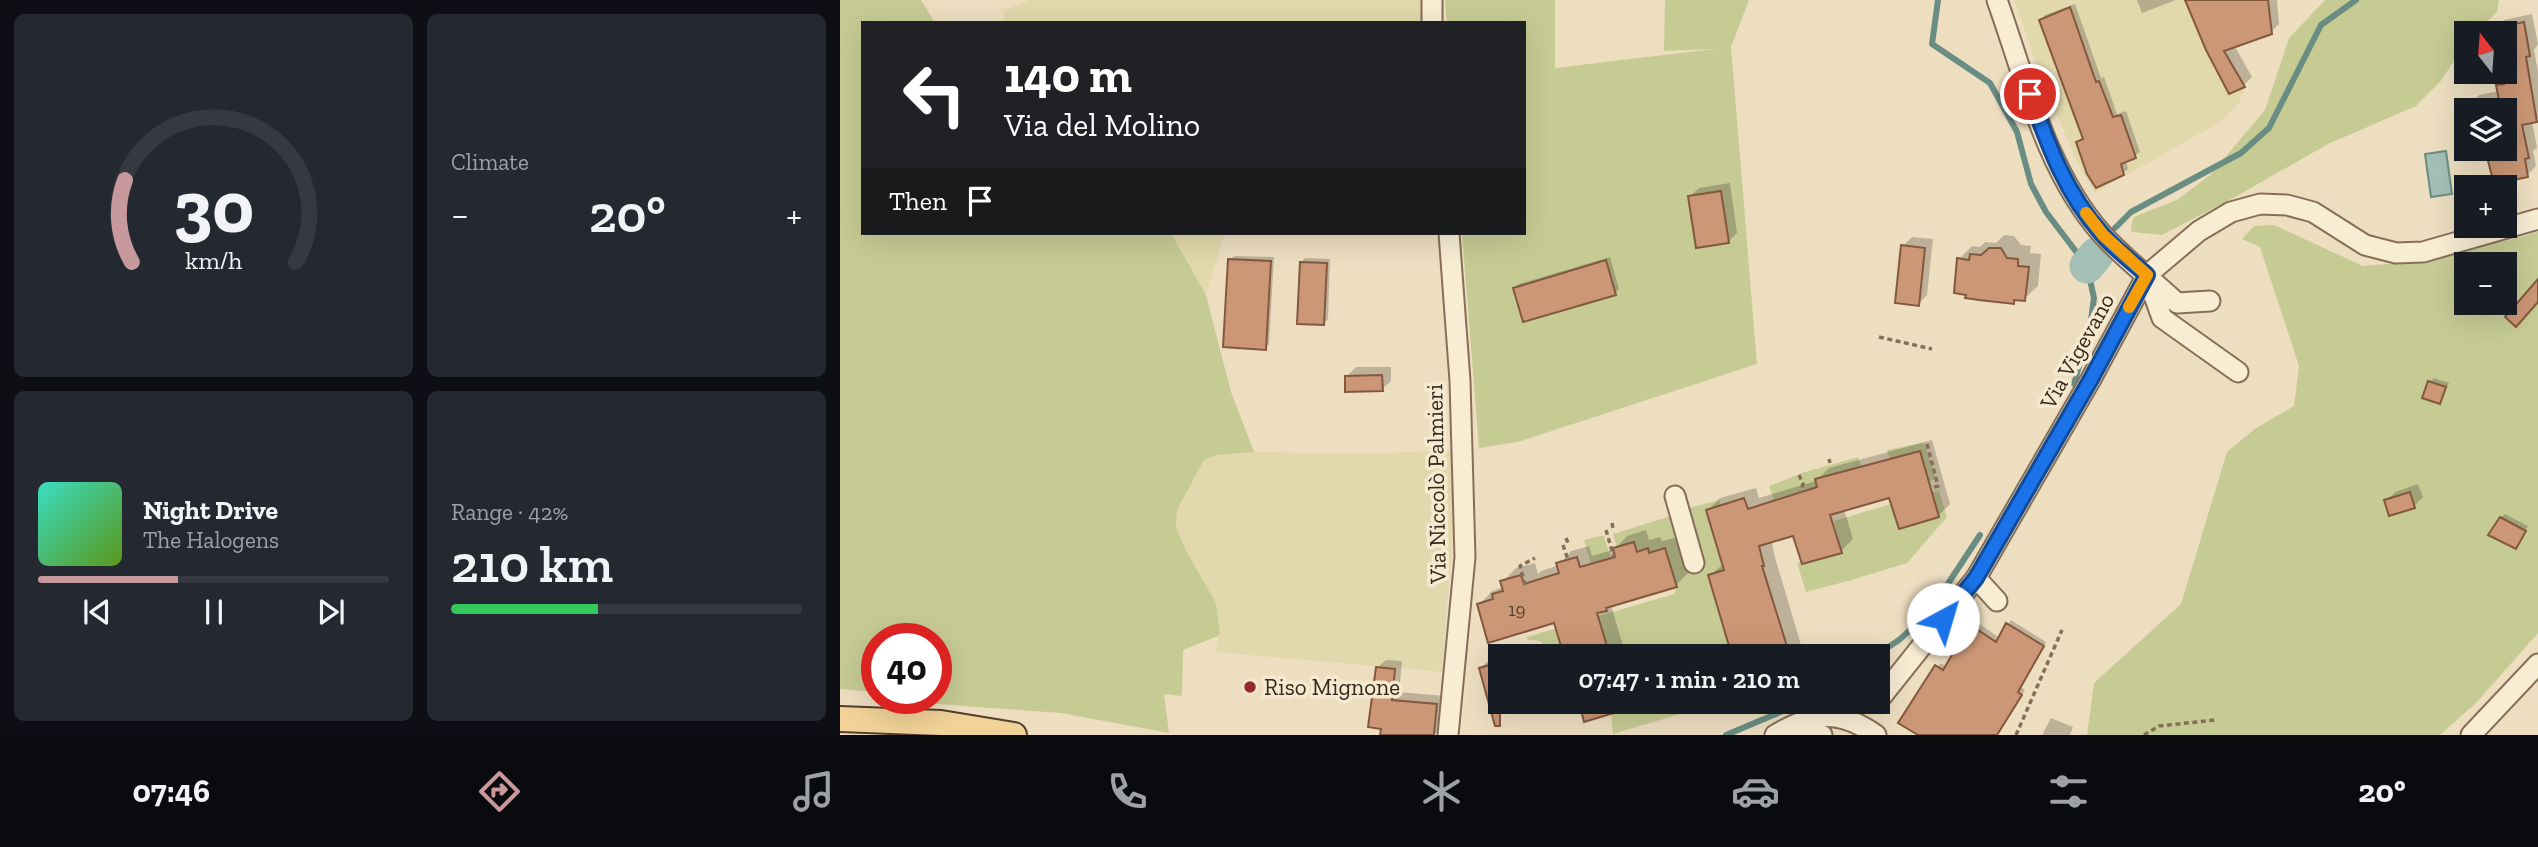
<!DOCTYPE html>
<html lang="en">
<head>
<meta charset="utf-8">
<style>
  body { margin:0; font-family:"Zilla Slab",serif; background:#242831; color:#f1f3f6; height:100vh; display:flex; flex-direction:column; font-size:26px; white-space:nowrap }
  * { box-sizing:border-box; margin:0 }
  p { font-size:23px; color:#9ea1a6 }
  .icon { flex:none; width:38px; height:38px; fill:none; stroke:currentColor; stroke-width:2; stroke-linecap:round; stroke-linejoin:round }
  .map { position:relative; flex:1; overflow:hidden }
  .panel { display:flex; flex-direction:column; gap:14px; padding:14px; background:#0d0f14; width:840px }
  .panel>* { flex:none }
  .top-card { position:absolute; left:21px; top:21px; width:665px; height:214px; border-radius:0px; box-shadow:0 7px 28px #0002; background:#202124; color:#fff; overflow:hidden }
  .needle { width:46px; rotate:343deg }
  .fabs { position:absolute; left:1614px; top:21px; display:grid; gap:14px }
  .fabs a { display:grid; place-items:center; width:63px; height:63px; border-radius:0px; background:#171b24; box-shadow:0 7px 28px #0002; font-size:35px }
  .speed { position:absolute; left:21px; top:623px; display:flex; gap:14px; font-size:35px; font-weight:700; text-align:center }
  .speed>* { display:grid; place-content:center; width:91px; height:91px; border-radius:50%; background:#171b24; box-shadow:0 7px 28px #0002; line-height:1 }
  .speed .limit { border:10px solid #d22; background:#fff; color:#111 }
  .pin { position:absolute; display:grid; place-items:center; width:60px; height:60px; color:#fff; margin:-30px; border:4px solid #fff; border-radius:50%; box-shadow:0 2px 7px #0007 }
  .me { position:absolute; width:77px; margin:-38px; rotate:39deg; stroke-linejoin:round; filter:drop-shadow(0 0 5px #0008) }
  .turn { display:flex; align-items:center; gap:24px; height:147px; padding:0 28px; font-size:32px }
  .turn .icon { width:91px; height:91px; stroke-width:2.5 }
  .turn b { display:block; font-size:49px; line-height:60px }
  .then { display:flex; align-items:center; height:66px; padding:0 28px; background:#0003; gap:14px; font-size:26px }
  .big { font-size:52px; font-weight:600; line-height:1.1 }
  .panel .widget { flex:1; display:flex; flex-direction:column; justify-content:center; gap:10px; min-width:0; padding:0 24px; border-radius:10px; background:#242831 }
  .panel .dial { align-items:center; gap:0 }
  .dial svg { height:182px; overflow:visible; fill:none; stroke:#363941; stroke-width:7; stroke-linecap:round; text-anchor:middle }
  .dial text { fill:#f1f3f6; stroke:none }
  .song { display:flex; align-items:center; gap:21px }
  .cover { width:84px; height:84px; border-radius:10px; background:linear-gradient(135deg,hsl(170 70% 55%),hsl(90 70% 35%)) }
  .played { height:7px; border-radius:4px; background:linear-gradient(90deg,#c7989c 40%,#363941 40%) }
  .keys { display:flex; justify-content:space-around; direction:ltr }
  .heat { display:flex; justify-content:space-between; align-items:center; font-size:38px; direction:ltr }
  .charge { height:10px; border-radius:5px; background:linear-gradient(90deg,#34c759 42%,#363941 0) }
  .panel .tiles { flex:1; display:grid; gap:14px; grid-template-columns:repeat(2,1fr) }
  .trip { position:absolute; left:648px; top:644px; width:402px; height:70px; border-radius:0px; background:#171b24; box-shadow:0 7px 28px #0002; font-weight:600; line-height:70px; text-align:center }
  .menu { display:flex; height:112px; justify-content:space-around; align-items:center; background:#090b0e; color:#9ea1a6 }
  .menu .icon { width:49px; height:49px }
  .menu .current { color:#c7989c }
  .menu b { font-size:32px; color:#f1f3f6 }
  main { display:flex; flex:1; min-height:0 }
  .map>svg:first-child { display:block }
</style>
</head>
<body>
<main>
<section class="panel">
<div class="tiles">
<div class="widget dial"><svg viewBox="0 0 100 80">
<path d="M14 69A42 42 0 1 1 86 69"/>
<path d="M14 69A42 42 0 0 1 11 33" stroke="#c7989c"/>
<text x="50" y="56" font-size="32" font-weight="700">30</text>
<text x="50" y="72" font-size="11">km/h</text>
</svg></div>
<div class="widget"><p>Climate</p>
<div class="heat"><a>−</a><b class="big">20°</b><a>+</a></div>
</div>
<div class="widget">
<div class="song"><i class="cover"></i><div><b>Night Drive</b><p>The Halogens</p></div></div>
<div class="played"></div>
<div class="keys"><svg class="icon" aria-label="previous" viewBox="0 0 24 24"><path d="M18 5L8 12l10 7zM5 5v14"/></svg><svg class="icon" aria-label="pause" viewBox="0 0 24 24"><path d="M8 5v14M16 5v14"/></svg><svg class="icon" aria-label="next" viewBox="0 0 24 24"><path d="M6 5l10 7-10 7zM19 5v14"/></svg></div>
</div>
<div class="widget"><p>Range · 42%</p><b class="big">210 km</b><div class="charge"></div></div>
</div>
</section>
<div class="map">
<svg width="1698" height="735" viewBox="0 0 1698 735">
  <rect width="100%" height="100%" fill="#eddec0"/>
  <path fill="#e2d8ad" d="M190,0H583L584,23H164L163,11Z
    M1174,0H1348L1359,33L1389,94L1405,87L1399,103L1382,121L1255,193L1241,171L1203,83Z
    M331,233H387L382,242L366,295Z
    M613,450L614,521L602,672L375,652L380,632L376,603L346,551L336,527L337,510L364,460L376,455L414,452L526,454Z"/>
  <path fill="#c6cb94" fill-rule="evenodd" d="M0,0H81L95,23H23V233H331L366,295L391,392L414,452L376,455L364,460L337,510L336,527L346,551L376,603L380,633L378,636L343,650L342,696L324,694L329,733L221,713L97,704L69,698H96V639H37V692L0,689Z
    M605,0H715V68L874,49L824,51L825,0H909L891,47L917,364L678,442L639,448L622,233H684V23H607Z
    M1485,0H1659L1657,12L1635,33H1626V43L1600,82L1576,106L1488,144L1397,196L1322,235L1292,232L1291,226L1294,217L1337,200L1370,175L1425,110L1449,38Z
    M1434,225L1523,266L1561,263L1615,254L1698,232V633L1637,702L1600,735H1247L1254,683L1341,604L1387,452L1416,428L1454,406L1459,366L1420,247L1402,239L1414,226ZM1626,264H1664V303H1626Z
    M1081,443L1085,445L1096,479L1089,481L1080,451L1050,459L1047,450Z
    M1018,457L1021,466L975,479L977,487L934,501L929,486L965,472Z
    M1099,491L1107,517L1067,563L1008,581L966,592L957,563L1002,552L994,521L1051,504L1059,529L1099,518L1092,492Z
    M879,500L881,505L866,510L884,570L868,576L892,656H770L764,637L760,634L708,649L700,641L688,640L687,637L834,594L837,587L825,549L809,553L808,548L797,552L793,542L777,547L773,534L831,516L847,571L865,566L849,508Z
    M760,536H764L771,559L751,564L744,540Z
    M784,702H867L849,707L850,711L773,734L771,713L786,709Z"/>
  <path fill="#a3bfb6" stroke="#6a8d83" stroke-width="2" d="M1606,151L1612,194L1591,197L1585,154Z"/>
  <path fill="#0003" d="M1297,0H1336L1302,13Z
    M1347,0H1437L1439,24L1431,32L1394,45L1412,77L1404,85Z
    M1235,4L1261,78L1264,77L1277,114L1286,111L1300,152L1286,161L1288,169L1283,173L1238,142L1244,137L1201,20L1205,15Z
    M1692,14L1698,44L1694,50L1698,71V119L1692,121L1697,148L1693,151L1696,166L1687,175L1655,182L1647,149H1664V110H1631L1630,104L1639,95L1659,91L1658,86L1665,79L1664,33H1656L1655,29L1664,20Z
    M890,183L897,233L888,242L850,196L859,188Z
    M1164,235L1174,236L1181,245L1191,246L1190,253L1201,254L1198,286L1184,299H1176L1173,302L1119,259L1132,246L1140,247L1145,242L1156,243Z
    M1072,237L1093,239L1087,295L1078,304L1063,246Z
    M394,256L434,257L429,344L425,348L390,260Z
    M770,257L779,289L775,293L675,288L679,284Z
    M465,258L490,259L488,319L484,323L461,262Z
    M516,367H551V381L542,389L507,376Z
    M1594,378L1609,383L1603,398L1599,402L1590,382Z
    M1092,440L1110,504L1098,516L1051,496L1004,509L1013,539L1001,551L954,533L932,541L934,554L961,645L949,656H894L870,576L884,563L868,510L880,498L916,488L919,498L976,481L989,468Z
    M1578,484L1583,497L1574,506L1546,501L1555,492Z
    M1665,514L1688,526L1676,547L1650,534L1657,521Z
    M806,530L809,540L820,537L822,541L838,537L848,573L836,585L771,605L786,656H723L725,654L715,621L639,605L652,591L664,587L662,582L676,568L695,563L698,574L701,571L719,565L731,551L749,546L752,556L775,549L787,536Z
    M1132,619L1160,638L1171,620L1206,642L1181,687L1185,690L1157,735H1081L1097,667L1101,663L1107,667L1124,638L1120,635Z
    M672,650L673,656H660V701L641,668L654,655Z
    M697,652L698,656H681Z
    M546,660L562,661L559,692L605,696L602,727L594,735H542L537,668Z
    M726,702H791L786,707L743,710L730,714Z
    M1211,718L1233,727L1230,735H1202Z"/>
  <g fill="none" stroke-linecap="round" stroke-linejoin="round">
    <path stroke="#6a8d83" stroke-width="6" d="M1098,0L1092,44L1150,83L1177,132L1191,184L1206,212L1247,266L1254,298L1250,327L1234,384
      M1275,228L1291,212L1401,153L1429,128L1481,25L1516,0
      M1035,656L1059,640L1088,614L1140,535
      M886,735L964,702"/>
    <path stroke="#a3bfb6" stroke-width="35" d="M1247,266L1256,255"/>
  </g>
  <path fill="#cb9776" stroke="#84583e" stroke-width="2" d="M1345,0H1428L1432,34L1384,51L1405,87L1389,94L1366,50Z
    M1230,7L1256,82L1259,81L1273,117L1281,115L1296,158L1281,164L1284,175L1256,188L1247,174L1236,142L1243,139L1199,20Z
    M1684,22L1690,56L1686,57L1697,122L1682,125L1689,158L1685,159L1688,177L1654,184L1645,149H1664V110H1661L1656,85L1664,84V26Z
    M881,191L889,243L856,248L848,196Z
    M1061,245L1085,248L1079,306L1055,303Z
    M1149,248H1161L1167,258L1178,259V266L1189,267L1185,301L1174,300V304L1139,300L1125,298L1126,295L1114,293L1117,258L1129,260L1130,254L1141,255Z
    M388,259L431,261L426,350L383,347Z
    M766,260L776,295L683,322L673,288Z
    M460,262L487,263L484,325L457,324Z
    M1698,279V302L1676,327L1665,317Z
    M542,375L543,391L505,392V376Z
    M1588,381L1606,387L1600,404L1582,398Z
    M1080,451L1099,517L1059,529L1049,498L990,515L1002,553L962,564L953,536L919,546L924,566H922L950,656H892L868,575L884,570L866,510L904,498L908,509L977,487L975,479Z
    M1570,492L1575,508L1549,516L1544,500Z
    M1660,517L1686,531L1676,549L1648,535Z
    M794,542L797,552L808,548L809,553L825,548L837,587L766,608L767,611L757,613L770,656H724L714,623L648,643L637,604L653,599L652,594L663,591L660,581L681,575L684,584L719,573L716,563L737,557L740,567L775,557L773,548Z
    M1126,622L1156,642L1166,623L1204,646L1178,692L1182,695L1157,735H1078L1058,723L1095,665L1103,670L1122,638L1117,635Z
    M660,662V726H655L639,668Z
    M536,667L555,669L552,700L597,704L594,735H540L541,729L528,727Z
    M739,702H796L797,706L744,722Z"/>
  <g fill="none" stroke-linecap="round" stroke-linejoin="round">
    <defs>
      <path id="minor" d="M1157,0C1185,78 1206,171 1262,234C1284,259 1313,280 1337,303L1370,301
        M592,23V0
        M1308,279L1322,318L1398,372
        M835,496L854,563
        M1136,578L1157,601
        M1038,701L1136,578L1251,379L1307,275L1359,231L1391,212L1420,204L1447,205L1473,212L1525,245L1556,253L1583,252L1698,219
        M948,728L982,735
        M608,735L625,557L620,381L609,233
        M935,735C973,712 999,709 1036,735
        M1631,735L1698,664"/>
      <path id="major" d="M0,719L101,723L174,735"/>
    </defs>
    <use href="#minor" stroke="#866f58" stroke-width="23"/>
    <use href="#major" stroke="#533d2d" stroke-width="28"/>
    <path stroke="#866f58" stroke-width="3.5" stroke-dasharray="5 3.5" stroke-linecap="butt" d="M1039,337L1092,349
      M1087,444L1098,486L1091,488
      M989,459L990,463
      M959,475L963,484L960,493
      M772,523L773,528
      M766,530L774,558
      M726,538L728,543
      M723,545L728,560
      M685,585L680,566L695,558
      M1176,735L1222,630
      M1304,735L1319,726L1375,720"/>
    <use href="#minor" stroke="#f8ecd3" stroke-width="19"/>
    <use href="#major" stroke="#f1d297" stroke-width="24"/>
  </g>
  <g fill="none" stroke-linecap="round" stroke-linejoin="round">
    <defs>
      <path id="route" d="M1103,619L1136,578L1251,379L1307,275C1292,262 1275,249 1262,234C1226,194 1208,145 1190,94"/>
    </defs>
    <use href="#route" stroke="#114b97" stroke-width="18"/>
    <use href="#route" stroke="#1a73e8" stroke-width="12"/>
    <path stroke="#f59e0b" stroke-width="12" d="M1246,213L1263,235L1307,275L1289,307"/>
  </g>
  <circle fill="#94292d" stroke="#f5e9cf" stroke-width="2.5" cx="410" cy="687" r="7"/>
  <g text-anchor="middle" stroke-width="7" stroke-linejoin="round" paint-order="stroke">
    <g font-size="19" fill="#5a4432">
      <text x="677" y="616">19</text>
    </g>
    <g font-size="23" fill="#35281c" stroke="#f5e9cf">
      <text transform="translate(1237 351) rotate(-61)" y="8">Via Vigevano</text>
      <text transform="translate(596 484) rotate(-91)" y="8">Via Niccolò Palmieri</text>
    </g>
    <g font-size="23" fill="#35281c" stroke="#f5e9cf" text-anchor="start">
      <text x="424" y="695">Riso Mignone</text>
    </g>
  </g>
</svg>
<div class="fabs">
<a><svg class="needle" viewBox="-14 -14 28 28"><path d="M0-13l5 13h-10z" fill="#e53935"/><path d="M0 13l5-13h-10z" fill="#9ea1a6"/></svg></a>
<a><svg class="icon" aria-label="layers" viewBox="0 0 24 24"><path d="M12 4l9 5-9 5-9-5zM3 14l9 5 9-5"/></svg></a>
<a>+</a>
<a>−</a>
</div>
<div class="speed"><div class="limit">40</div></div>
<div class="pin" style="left:1190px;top:94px;background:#d93025"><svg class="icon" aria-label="arrive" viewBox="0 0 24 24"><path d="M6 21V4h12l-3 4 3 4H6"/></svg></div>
<svg class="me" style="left:1103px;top:619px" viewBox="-20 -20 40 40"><circle r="19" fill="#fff"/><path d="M0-13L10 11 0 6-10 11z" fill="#1a73e8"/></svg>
<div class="trip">07:47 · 1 min · 210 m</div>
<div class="top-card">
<div class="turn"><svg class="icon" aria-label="left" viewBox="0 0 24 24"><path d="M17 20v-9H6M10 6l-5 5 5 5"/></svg><div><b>140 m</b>Via del Molino</div></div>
<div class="then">Then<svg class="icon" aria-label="arrive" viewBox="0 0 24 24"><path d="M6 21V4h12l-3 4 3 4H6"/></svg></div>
</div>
</div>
</main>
<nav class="menu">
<b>07:46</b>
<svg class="icon current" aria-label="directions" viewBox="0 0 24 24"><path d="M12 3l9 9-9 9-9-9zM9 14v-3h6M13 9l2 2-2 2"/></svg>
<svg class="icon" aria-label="music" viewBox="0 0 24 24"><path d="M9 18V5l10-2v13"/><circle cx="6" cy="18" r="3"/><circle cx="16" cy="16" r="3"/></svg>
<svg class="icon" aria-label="phone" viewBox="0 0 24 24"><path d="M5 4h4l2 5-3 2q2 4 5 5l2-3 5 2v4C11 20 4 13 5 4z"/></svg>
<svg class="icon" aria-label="climate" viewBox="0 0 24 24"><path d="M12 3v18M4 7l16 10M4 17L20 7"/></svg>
<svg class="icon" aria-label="car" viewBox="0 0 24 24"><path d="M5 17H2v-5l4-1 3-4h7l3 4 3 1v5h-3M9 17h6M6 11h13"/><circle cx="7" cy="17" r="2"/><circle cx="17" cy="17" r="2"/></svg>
<svg class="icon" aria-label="filters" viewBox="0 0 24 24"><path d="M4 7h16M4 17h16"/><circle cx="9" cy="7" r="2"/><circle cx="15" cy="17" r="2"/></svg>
<b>20°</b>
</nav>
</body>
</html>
